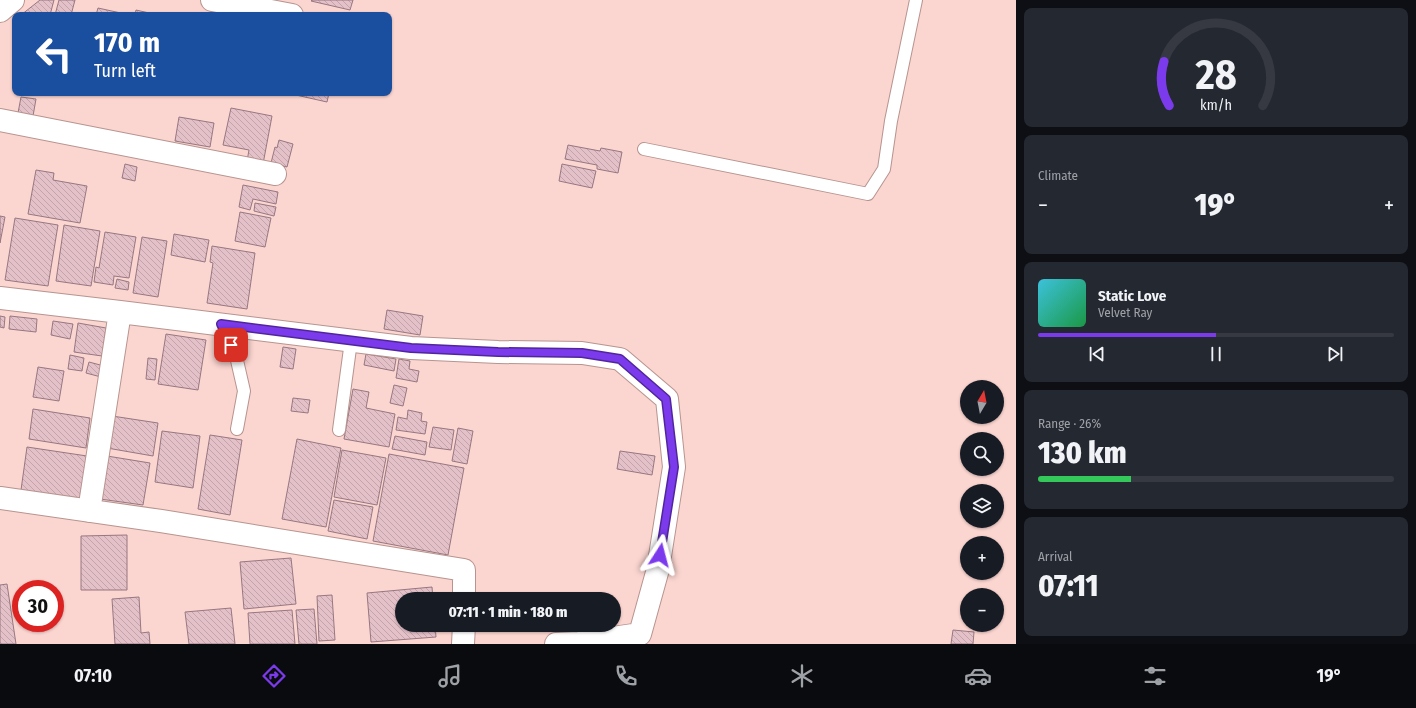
<!DOCTYPE html>
<html lang="en">
<head>
<meta charset="utf-8">
<style>
  body { margin:0; font-family:"Fira Sans Condensed",sans-serif; background:#242831; color:#f1f3f6; height:100vh; display:flex; flex-direction:column; font-size:15px; white-space:nowrap }
  * { box-sizing:border-box; margin:0 }
  p { font-size:13px; color:#9ea1a6 }
  .icon { flex:none; width:22px; height:22px; fill:none; stroke:currentColor; stroke-width:2; stroke-linecap:round; stroke-linejoin:round }
  .map { position:relative; flex:1; overflow:hidden }
  .panel { display:flex; flex-direction:column; gap:8px; padding:8px; background:#0d0f14; width:400px }
  .panel>* { flex:none }
  .top-card { position:absolute; left:12px; top:12px; width:380px; height:84px; border-radius:8px; box-shadow:0 1px 3px #0004; background:#1a4fa0; color:#fff; overflow:hidden }
  .needle { width:26px; rotate:10deg }
  .buttons { position:absolute; left:960px; top:380px; display:grid; gap:8px }
  .buttons a { display:grid; place-items:center; width:44px; height:44px; border-radius:50%; background:#171b24; box-shadow:0 1px 3px #0004; font-size:20px }
  .speed { position:absolute; left:12px; top:580px; display:flex; gap:8px; font-size:20px; font-weight:700; text-align:center }
  .speed>* { display:grid; place-content:center; width:52px; height:52px; border-radius:50%; background:#171b24; box-shadow:0 1px 3px #0004; line-height:1 }
  .speed .limit { border:6px solid #d22; background:#fff; color:#111 }
  .pin { position:absolute; display:grid; place-items:center; width:34px; height:34px; color:#fff; margin:-17px; border-radius:8px; box-shadow:0 2px 6px #0006 }
  .me { position:absolute; width:44px; margin:-22px; rotate:9deg; stroke-linejoin:round; filter:drop-shadow(0 0 3px #0008) }
  .turn { display:flex; align-items:center; gap:14px; height:84px; padding:0 16px; font-size:18px }
  .turn .icon { width:52px; height:52px; stroke-width:2.5 }
  .turn b { display:block; font-size:28px; line-height:34px }
  .big { font-size:30px; font-weight:800; line-height:1.1 }
  .panel .widget { flex:1; display:flex; flex-direction:column; justify-content:center; gap:6px; min-width:0; padding:0 14px; border-radius:8px; background:#242831 }
  .panel .dial { align-items:center; gap:0 }
  .dial svg { height:104px; overflow:visible; fill:none; stroke:#363941; stroke-width:7; stroke-linecap:round; text-anchor:middle }
  .dial text { fill:#f1f3f6; stroke:none }
  .song { display:flex; align-items:center; gap:12px }
  .cover { width:48px; height:48px; border-radius:6px; background:linear-gradient(135deg,hsl(190 70% 55%),hsl(140 70% 35%)) }
  .played { height:4px; border-radius:2px; background:linear-gradient(90deg,#7c3aed 50%,#363941 50%) }
  .keys { display:flex; justify-content:space-around; direction:ltr }
  .heat { display:flex; justify-content:space-between; align-items:center; font-size:22px; direction:ltr }
  .charge { height:6px; border-radius:3px; background:linear-gradient(90deg,#34c759 26%,#363941 0) }
  .trip { position:absolute; left:395px; top:592px; width:226px; height:40px; border-radius:20px; background:#171b24; box-shadow:0 1px 3px #0004; font-weight:800; line-height:40px; text-align:center }
  .tabs { display:flex; height:64px; justify-content:space-around; align-items:center; background:#090b0e; color:#9ea1a6 }
  .tabs .icon { width:28px; height:28px }
  .tabs .current { color:#7c3aed }
  .tabs b { font-size:18px; color:#f1f3f6 }
  main { display:flex; flex:1; min-height:0 }
  .map>svg:first-child { display:block }
</style>
</head>
<body>
<main>
<div class="map">
<svg width="1016" height="644" viewBox="0 0 1016 644">
  <defs>
    <pattern id="building-back-hatch" width="6" height="6" patternUnits="userSpaceOnUse"><rect width="6" height="6" fill="#e4c0c9"/><path d="M-1 5l2 2M0 0l6 6M5-1l2 2" fill="none" stroke="#c3a4ab"/></pattern>
  </defs>
  <rect width="100%" height="100%" fill="#fbd5d0"/>
  <path fill="url(#building-back-hatch)" stroke="#977780" d="M40,0H54L50,15H21Z
    M59,0H75L71,15H55Z
    M312,0H353L350,10L311,1Z
    M98,8L130,15H96Z
    M136,10L158,15H135Z
    M287,93H329L327,102Z
    M21,97L36,99L33,116L18,113Z
    M231,108L272,116L263,164L247,161L249,150L223,145Z
    M179,117L214,123L210,147L175,141Z
    M279,140L293,144L287,167L271,163L275,147L277,148Z
    M568,145L600,151L601,148L622,152L618,173L597,169V165L565,159Z
    M125,164L137,167L135,181L122,178Z
    M562,164L596,171L592,188L559,181Z
    M36,170L54,173L53,180L87,186L80,223L28,214Z
    M243,185L278,192L276,204L253,199L250,210L239,207Z
    M255,203L276,207L274,216L254,211Z
    M240,212L271,218L265,247L235,241Z
    M0,216L5,217L0,243Z
    M15,218L58,225L48,286L5,280Z
    M64,225L100,231L91,286L56,281Z
    M105,232L136,237L129,278L114,276L113,285L94,282L96,267L99,268Z
    M174,234L209,240L205,262L171,255Z
    M142,237L167,241L158,297L133,293Z
    M212,246L255,253L247,309L207,303L213,263L210,262Z
    M117,279L129,282L128,290L115,288Z
    M387,310L423,316L420,335L384,329Z
    M0,316L5,317L4,328L0,327Z
    M10,316L37,319L36,332L9,329Z
    M53,321L73,324L70,339L51,335Z
    M78,323L106,328L102,356L74,352Z
    M166,334L206,340L198,390L158,384Z
    M283,347L296,349L293,369L280,367Z
    M366,354L396,359L394,371L364,365Z
    M70,355L84,358L82,371L68,369Z
    M148,358L157,359L155,380L146,379Z
    M399,359L410,361L409,369L419,371L417,382L396,378Z
    M89,362L104,366L101,377L86,373Z
    M38,367L64,371L59,401L33,397Z
    M394,385L407,388L403,406L390,403Z
    M353,389L369,392L366,408L395,414L389,447L344,439Z
    M293,398L310,400L308,413L291,411Z
    M33,409L90,418L86,448L29,439Z
    M408,410L422,413L421,421L427,422L425,434L396,430L398,417L407,419Z
    M112,416L158,423L153,456L107,448Z
    M433,427L454,430L451,450L429,447Z
    M458,428L473,431L467,464L452,461Z
    M162,431L200,436L193,488L155,482Z
    M210,435L242,440L230,515L198,509Z
    M395,436L427,442L425,455L392,449Z
    M297,439L341,448L326,527L282,519Z
    M27,447L87,456L81,500L21,490Z
    M342,450L386,458L377,505L334,497Z
    M620,451L655,456L652,475L617,469Z
    M389,454L464,468L448,555L373,541Z
    M107,456L150,463L143,505L100,499Z
    M334,500L373,507L367,539L328,531Z
    M127,535V590H81V536Z
    M291,558L296,604L244,609L240,562Z
    M7,584L16,644H0V585Z
    M432,587L433,599H402V625H435L436,637L371,642L367,593Z
    M332,595L335,640L319,641L317,596Z
    M139,597L141,633L149,632L150,644H115L112,599Z
    M231,608L235,644H189L185,612Z
    M314,609L317,644H299L296,610Z
    M292,610L295,644H250L248,613Z
    M953,630L974,632L973,644H951Z"/>
  <g fill="none" stroke-linecap="round" stroke-linejoin="round">
    <defs>
      <path id="service" d="M644,149L868,194L884,169L891,121L916,0
        M221,324L236,356L244,391L237,429
        M339,430L351,341"/>
      <path id="minor" d="M212,0L292,15
        M0,11L13,0
        M0,120L275,174
        M0,298L120,312L411,348L498,352L582,353L620,359L667,399L674,467L658,569L640,634L579,643L556,644
        M0,498L161,521L464,570V599
        M89,511L120,312
        M463,644L464,625"/>
    </defs>
    <use href="#service" stroke="#b7948f" stroke-width="14"/>
    <use href="#minor" stroke="#b7948f" stroke-width="24"/>
    <use href="#service" stroke="#fff" stroke-width="12"/>
    <use href="#minor" stroke="#fff" stroke-width="22"/>
  </g>
  <g fill="none" stroke-linecap="round" stroke-linejoin="round">
    <defs>
      <path id="route" d="M231,345L221,324L411,348L498,352L582,353L620,359L666,399L674,467L660,555"/>
    </defs>
    <use href="#route" stroke="#51269a" stroke-width="10"/>
    <use href="#route" stroke="#7c3aed" stroke-width="7"/>
  </g>
</svg>
<div class="buttons">
<a><svg class="needle" viewBox="-14 -14 28 28"><path d="M0-13l5 13h-10z" fill="#e53935"/><path d="M0 13l5-13h-10z" fill="#9ea1a6"/></svg></a>
<a><svg class="icon" aria-label="search" viewBox="0 0 24 24"><circle cx="10" cy="10" r="6"/><path d="M15 15l6 6"/></svg></a>
<a><svg class="icon" aria-label="layers" viewBox="0 0 24 24"><path d="M12 4l9 5-9 5-9-5zM3 14l9 5 9-5"/></svg></a>
<a>+</a>
<a>−</a>
</div>
<div class="speed"><div class="limit">30</div></div>
<div class="pin" style="left:231px;top:345px;background:#d93025"><svg class="icon" aria-label="arrive" viewBox="0 0 24 24"><path d="M6 21V4h12l-3 4 3 4H6"/></svg></div>
<svg class="me" style="left:660px;top:555px" viewBox="-20 -20 40 40"><path d="M0-17L14 15 0 8-14 15z" fill="#7c3aed" stroke="#fff" stroke-width="4"/></svg>
<div class="trip">07:11 · 1 min · 180 m</div>
<div class="top-card">
<div class="turn"><svg class="icon" aria-label="left" viewBox="0 0 24 24"><path d="M17 20v-9H6M10 6l-5 5 5 5"/></svg><div><b>170 m</b>Turn left</div></div>
</div>
</div>
<section class="panel">
<div class="widget dial"><svg viewBox="0 0 100 80">
<path d="M14 69A42 42 0 1 1 86 69"/>
<path d="M14 69A42 42 0 0 1 10 35" stroke="#7c3aed"/>
<text x="50" y="56" font-size="32" font-weight="700">28</text>
<text x="50" y="72" font-size="11">km/h</text>
</svg></div>
<div class="widget"><p>Climate</p>
<div class="heat"><a>−</a><b class="big">19°</b><a>+</a></div>
</div>
<div class="widget">
<div class="song"><i class="cover"></i><div><b>Static Love</b><p>Velvet Ray</p></div></div>
<div class="played"></div>
<div class="keys"><svg class="icon" aria-label="previous" viewBox="0 0 24 24"><path d="M18 5L8 12l10 7zM5 5v14"/></svg><svg class="icon" aria-label="pause" viewBox="0 0 24 24"><path d="M8 5v14M16 5v14"/></svg><svg class="icon" aria-label="next" viewBox="0 0 24 24"><path d="M6 5l10 7-10 7zM19 5v14"/></svg></div>
</div>
<div class="widget"><p>Range · 26%</p><b class="big">130 km</b><div class="charge"></div></div>
<div class="widget"><p>Arrival</p><b class="big">07:11</b></div>
</section>
</main>
<nav class="tabs">
<b>07:10</b>
<svg class="icon current" aria-label="directions" viewBox="0 0 24 24"><path d="M12 3l9 9-9 9-9-9zM9 14v-3h6M13 9l2 2-2 2"/></svg>
<svg class="icon" aria-label="music" viewBox="0 0 24 24"><path d="M9 18V5l10-2v13"/><circle cx="6" cy="18" r="3"/><circle cx="16" cy="16" r="3"/></svg>
<svg class="icon" aria-label="phone" viewBox="0 0 24 24"><path d="M5 4h4l2 5-3 2q2 4 5 5l2-3 5 2v4C11 20 4 13 5 4z"/></svg>
<svg class="icon" aria-label="climate" viewBox="0 0 24 24"><path d="M12 3v18M4 7l16 10M4 17L20 7"/></svg>
<svg class="icon" aria-label="car" viewBox="0 0 24 24"><path d="M5 17H2v-5l4-1 3-4h7l3 4 3 1v5h-3M9 17h6M6 11h13"/><circle cx="7" cy="17" r="2"/><circle cx="17" cy="17" r="2"/></svg>
<svg class="icon" aria-label="filters" viewBox="0 0 24 24"><path d="M4 7h16M4 17h16"/><circle cx="9" cy="7" r="2"/><circle cx="15" cy="17" r="2"/></svg>
<b>19°</b>
</nav>
</body>
</html>
